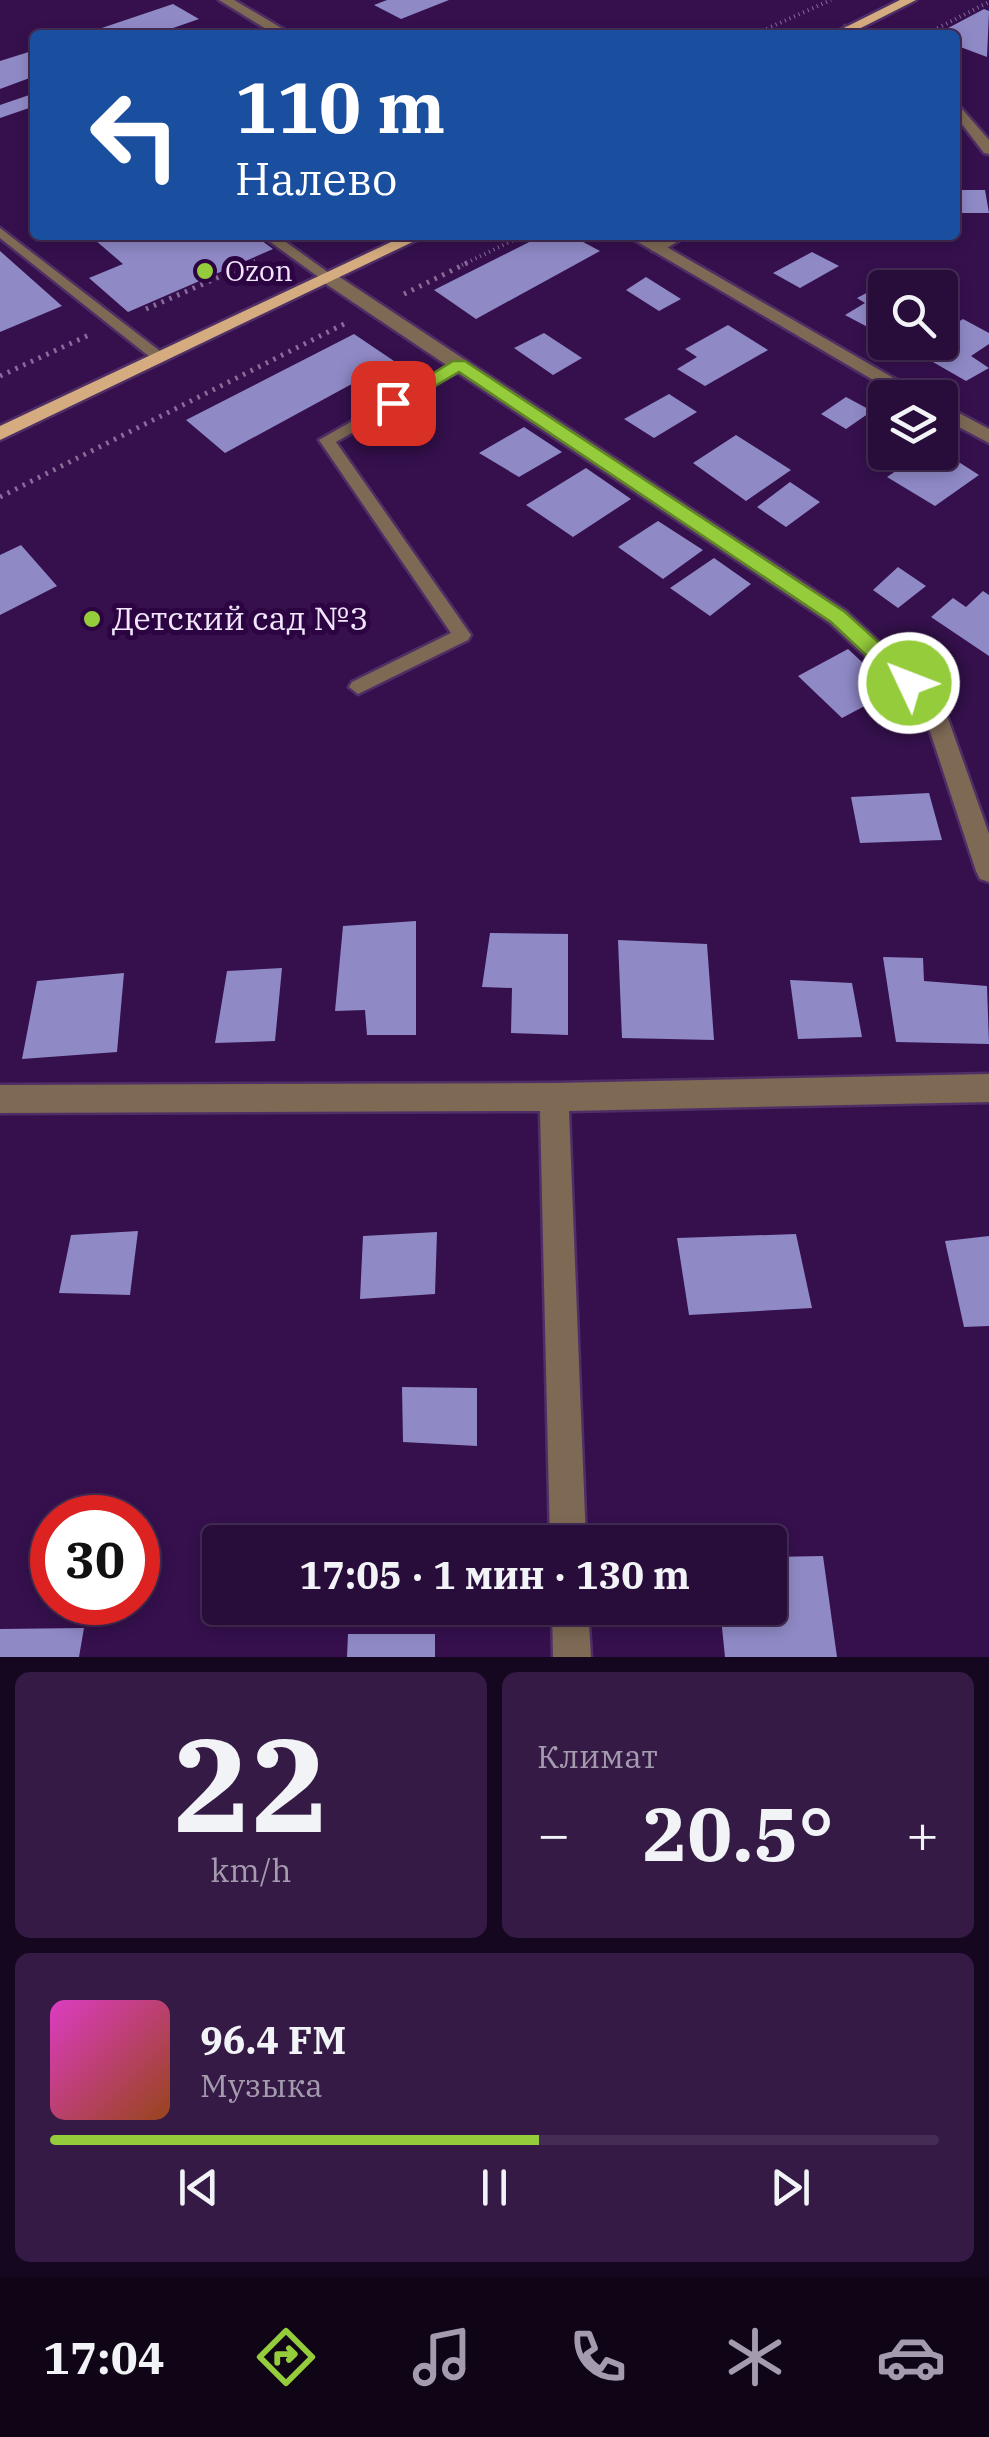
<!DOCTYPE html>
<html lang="ru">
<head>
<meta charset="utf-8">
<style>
  body { margin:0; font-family:"IBM Plex Serif",serif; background:#341a45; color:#f1f3f6; height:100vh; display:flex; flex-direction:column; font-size:38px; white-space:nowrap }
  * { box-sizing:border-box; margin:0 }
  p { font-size:32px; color:#a59baf }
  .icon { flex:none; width:55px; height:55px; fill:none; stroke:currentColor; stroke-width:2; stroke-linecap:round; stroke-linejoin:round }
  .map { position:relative; height:1657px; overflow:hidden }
  .drawer { display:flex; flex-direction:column; gap:15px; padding:15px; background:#160720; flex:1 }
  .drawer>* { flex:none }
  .hud { position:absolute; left:30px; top:30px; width:930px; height:210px; border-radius:10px; box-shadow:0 5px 15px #0003,0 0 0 2px #442c54; background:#1a4fa0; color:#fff; overflow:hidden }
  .tools { position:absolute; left:868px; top:270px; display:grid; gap:20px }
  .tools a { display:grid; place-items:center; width:90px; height:90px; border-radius:10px; background:#280c3a; box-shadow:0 5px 15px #0003,0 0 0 2px #442c54; font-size:50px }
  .speed { position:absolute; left:30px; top:1495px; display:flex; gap:20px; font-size:50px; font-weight:700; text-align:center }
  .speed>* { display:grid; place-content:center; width:130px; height:130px; border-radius:50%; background:#280c3a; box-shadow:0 5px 15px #0003,0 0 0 2px #442c54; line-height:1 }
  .speed .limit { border:15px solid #d22; background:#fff; color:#111 }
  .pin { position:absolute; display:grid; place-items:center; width:85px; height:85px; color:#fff; margin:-42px; border-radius:20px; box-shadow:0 5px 15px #0006 }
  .me { position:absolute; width:110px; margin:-55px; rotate:313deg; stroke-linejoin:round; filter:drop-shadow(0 0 8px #0008) }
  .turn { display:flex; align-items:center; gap:35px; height:210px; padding:0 40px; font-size:45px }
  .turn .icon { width:130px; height:130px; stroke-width:2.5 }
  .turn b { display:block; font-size:70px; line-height:85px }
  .big { font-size:75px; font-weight:800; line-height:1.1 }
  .drawer .tile { flex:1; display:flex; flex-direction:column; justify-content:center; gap:15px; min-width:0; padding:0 35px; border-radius:15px; background:#341a45 }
  .drawer .dial { align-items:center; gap:0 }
  .dial b { font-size:130px; line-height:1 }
  .song { display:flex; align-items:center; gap:30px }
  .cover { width:120px; height:120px; border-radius:15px; background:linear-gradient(135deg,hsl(310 70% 55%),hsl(20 70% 35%)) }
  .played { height:10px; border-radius:5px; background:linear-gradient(90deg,#95cc3b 55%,#442c54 55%) }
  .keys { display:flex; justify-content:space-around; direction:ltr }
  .heat { display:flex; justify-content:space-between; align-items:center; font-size:55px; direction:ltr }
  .drawer .tiles { flex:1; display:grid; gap:15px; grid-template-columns:1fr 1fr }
  .tile:last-child { grid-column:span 2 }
  .trip { position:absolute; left:202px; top:1525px; width:585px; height:100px; border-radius:10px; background:#280c3a; box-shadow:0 5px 15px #0003,0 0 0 2px #442c54; font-weight:800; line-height:100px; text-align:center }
  .tabs { display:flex; height:160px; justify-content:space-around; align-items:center; background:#100517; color:#a59baf }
  .tabs .icon { width:70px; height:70px }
  .tabs .on { color:#95cc3b }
  .tabs b { font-size:45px; color:#f1f3f6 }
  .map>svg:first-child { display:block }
</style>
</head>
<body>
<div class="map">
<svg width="989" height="1657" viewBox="0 0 989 1657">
  <rect width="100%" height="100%" fill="#35104d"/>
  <path fill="#8f89c6" d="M387,0H449L401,19L374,5Z
    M173,4L199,19L153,35H81Z
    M984,9L989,11L987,57L955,45V35H935Z
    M35,50V76L0,89V61Z
    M35,93V106L0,118V105Z
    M955,190H985L989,213H961Z
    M107,235H254L273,249L128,312L89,278L123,264L95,240Z
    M543,235H570L600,251L476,319L434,290Z
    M0,251L62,306L0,332Z
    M812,252L839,266L800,288L773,273Z
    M646,277L681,299L659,311L626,290Z
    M876,288L885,293V327L877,332L845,315L865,303L857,298Z
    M963,319L989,333V344L971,356L989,368L966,381L912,350L925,342H940V333Z
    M728,325L768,350L705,386L677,369L697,357L685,349Z
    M544,333L582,358L553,375L514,348Z
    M354,334L394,361L225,453L186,420Z
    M669,394L697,412L654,438L624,419Z
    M846,397L872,411L846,429L821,414Z
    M524,427L562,452L519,477L479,453Z
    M736,435L791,470L746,501L693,463Z
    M940,450L979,475L935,506L887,477L924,452Z
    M586,468L631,499L573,537L526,505Z
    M790,482L820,502L786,527L757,507Z
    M658,521L703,550L663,579L618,547Z
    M21,545L57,586L0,615V555Z
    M714,558L751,584L710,616L670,588Z
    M898,567L926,586L898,608L873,590Z
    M983,591L989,595V656L931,617L953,598L966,607Z
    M848,649L893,691L842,718L798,676Z
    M929,793L942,840L860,843L851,797Z
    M416,921V1035H367L365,1010L335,1011L343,926Z
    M490,933L568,934V1035L511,1033L512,988L482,987Z
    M618,940L707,944L714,1040L622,1038Z
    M883,957L923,958L924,981L987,986L989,1044L896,1042Z
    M282,968L275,1041L215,1043L227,971Z
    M124,973L117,1052L22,1059L37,981Z
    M790,980L852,983L862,1037L798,1039Z
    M138,1231L130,1295L59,1293L71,1235Z
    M437,1232L435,1294L360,1299L363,1236Z
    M796,1234L812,1308L689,1315L677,1238Z
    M989,1236V1326L964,1327L945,1241Z
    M402,1387L477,1388V1446L403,1442Z
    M823,1556L837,1657H725L720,1608H770V1557Z
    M84,1628L79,1657H0V1629Z
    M348,1634H435V1657H347Z"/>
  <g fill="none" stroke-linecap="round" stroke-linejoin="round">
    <defs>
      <path id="lane" d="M0,228L165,355V361H155L0,238Z
        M261,235H276L336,278L324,281Z
        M672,235H688L662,251H652V245Z
        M459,361L466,365L464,368L336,442L471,635L468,640L358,694L349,687L352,682L451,633L319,440Z"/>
      <path id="street" d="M219,0H234L293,35H276Z
        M845,26L871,35L845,32Z
        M955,101L989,140V154L984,153L955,115Z
        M626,235H646L928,398H904Z
        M323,274H335L846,611L941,699L989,834V882L980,879L976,871L923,710L830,623L323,282Z
        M940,403L989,429V443L940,417Z
        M989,1074V1102L569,1111L586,1542H550L540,1111L0,1113V1085L554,1083Z
        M552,1608H588L591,1657H553Z"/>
      <path id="primary" d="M900,0H916L847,35H830Z
        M406,235H427L0,440V426Z"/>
    </defs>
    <use href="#lane" stroke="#4f2e66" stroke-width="5"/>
    <use href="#street" stroke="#4f2e66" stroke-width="5"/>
    <use href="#primary" stroke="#4f2e66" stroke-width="5"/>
    <path stroke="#876d99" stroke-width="4" stroke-dasharray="1 4" stroke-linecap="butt" d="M753,35L831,0
      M924,35L989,2
      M245,265L258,260
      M462,265L524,235"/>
    <path stroke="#876d99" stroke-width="5" stroke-dasharray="2.5 6" stroke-linecap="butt" d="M404,294L467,263
      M146,309L251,263
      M0,376L89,335
      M0,497L344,324"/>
    <use href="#lane" fill="#7d6954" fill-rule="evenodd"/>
    <use href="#street" fill="#7d6954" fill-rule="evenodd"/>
    <use href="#primary" fill="#d5ac7f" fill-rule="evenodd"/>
  </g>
  <path fill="#95cc3b" stroke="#618526" stroke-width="2.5" d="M453,361H465L845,612L917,677V689H902L831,622L459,372L399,407L385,403Z"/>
  <g fill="#95cc3b" stroke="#2b0441" stroke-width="4">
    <circle cx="205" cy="271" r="10"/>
    <circle cx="92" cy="619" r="10"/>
  </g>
  <g text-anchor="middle" stroke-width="10" stroke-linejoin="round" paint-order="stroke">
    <g font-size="28" fill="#f1e6fc" stroke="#2b0441" text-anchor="start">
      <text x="225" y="281">Ozon</text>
    </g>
    <g font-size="32" fill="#f1e6fc" stroke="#2b0441" text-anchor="start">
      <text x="112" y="630">Детский сад №3</text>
    </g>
  </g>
</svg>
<div class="tools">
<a><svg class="icon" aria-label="search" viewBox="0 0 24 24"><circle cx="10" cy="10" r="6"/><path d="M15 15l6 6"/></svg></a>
<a><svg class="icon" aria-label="layers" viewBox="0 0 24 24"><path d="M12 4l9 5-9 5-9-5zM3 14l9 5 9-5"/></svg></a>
</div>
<div class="speed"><div class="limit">30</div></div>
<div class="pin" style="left:393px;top:403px;background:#d93025"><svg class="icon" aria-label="arrive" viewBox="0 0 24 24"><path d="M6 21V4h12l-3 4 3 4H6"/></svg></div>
<svg class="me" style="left:909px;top:683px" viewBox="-20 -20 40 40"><circle r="17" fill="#95cc3b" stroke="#fff" stroke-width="3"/><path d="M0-11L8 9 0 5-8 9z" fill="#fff"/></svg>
<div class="trip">17:05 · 1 мин · 130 m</div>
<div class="hud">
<div class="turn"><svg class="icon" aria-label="left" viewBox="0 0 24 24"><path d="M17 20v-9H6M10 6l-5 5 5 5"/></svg><div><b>110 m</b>Налево</div></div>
</div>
</div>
<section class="drawer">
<div class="tiles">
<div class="tile dial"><b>22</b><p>km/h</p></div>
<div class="tile"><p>Климат</p>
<div class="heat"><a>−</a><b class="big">20.5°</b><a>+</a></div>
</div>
<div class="tile">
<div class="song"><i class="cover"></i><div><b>96.4 FM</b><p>Музыка</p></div></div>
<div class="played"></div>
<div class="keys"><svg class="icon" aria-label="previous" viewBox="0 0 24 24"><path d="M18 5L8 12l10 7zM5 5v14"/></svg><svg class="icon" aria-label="pause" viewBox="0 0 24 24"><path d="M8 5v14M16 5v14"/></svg><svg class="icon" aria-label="next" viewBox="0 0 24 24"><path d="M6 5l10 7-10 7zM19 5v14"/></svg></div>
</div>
</div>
</section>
<nav class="tabs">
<b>17:04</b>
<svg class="icon on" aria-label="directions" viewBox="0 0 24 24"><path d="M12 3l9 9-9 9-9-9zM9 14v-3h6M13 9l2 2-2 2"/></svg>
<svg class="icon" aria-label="music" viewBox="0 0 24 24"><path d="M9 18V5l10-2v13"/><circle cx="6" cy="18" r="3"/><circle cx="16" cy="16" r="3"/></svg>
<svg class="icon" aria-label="phone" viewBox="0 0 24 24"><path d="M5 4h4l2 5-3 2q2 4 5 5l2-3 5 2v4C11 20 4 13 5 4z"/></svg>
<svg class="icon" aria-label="climate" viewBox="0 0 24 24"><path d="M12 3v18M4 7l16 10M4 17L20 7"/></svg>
<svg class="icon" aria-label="car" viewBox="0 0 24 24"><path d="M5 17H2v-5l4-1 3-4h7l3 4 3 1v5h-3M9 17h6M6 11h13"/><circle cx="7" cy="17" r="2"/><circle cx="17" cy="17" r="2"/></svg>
</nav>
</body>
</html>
